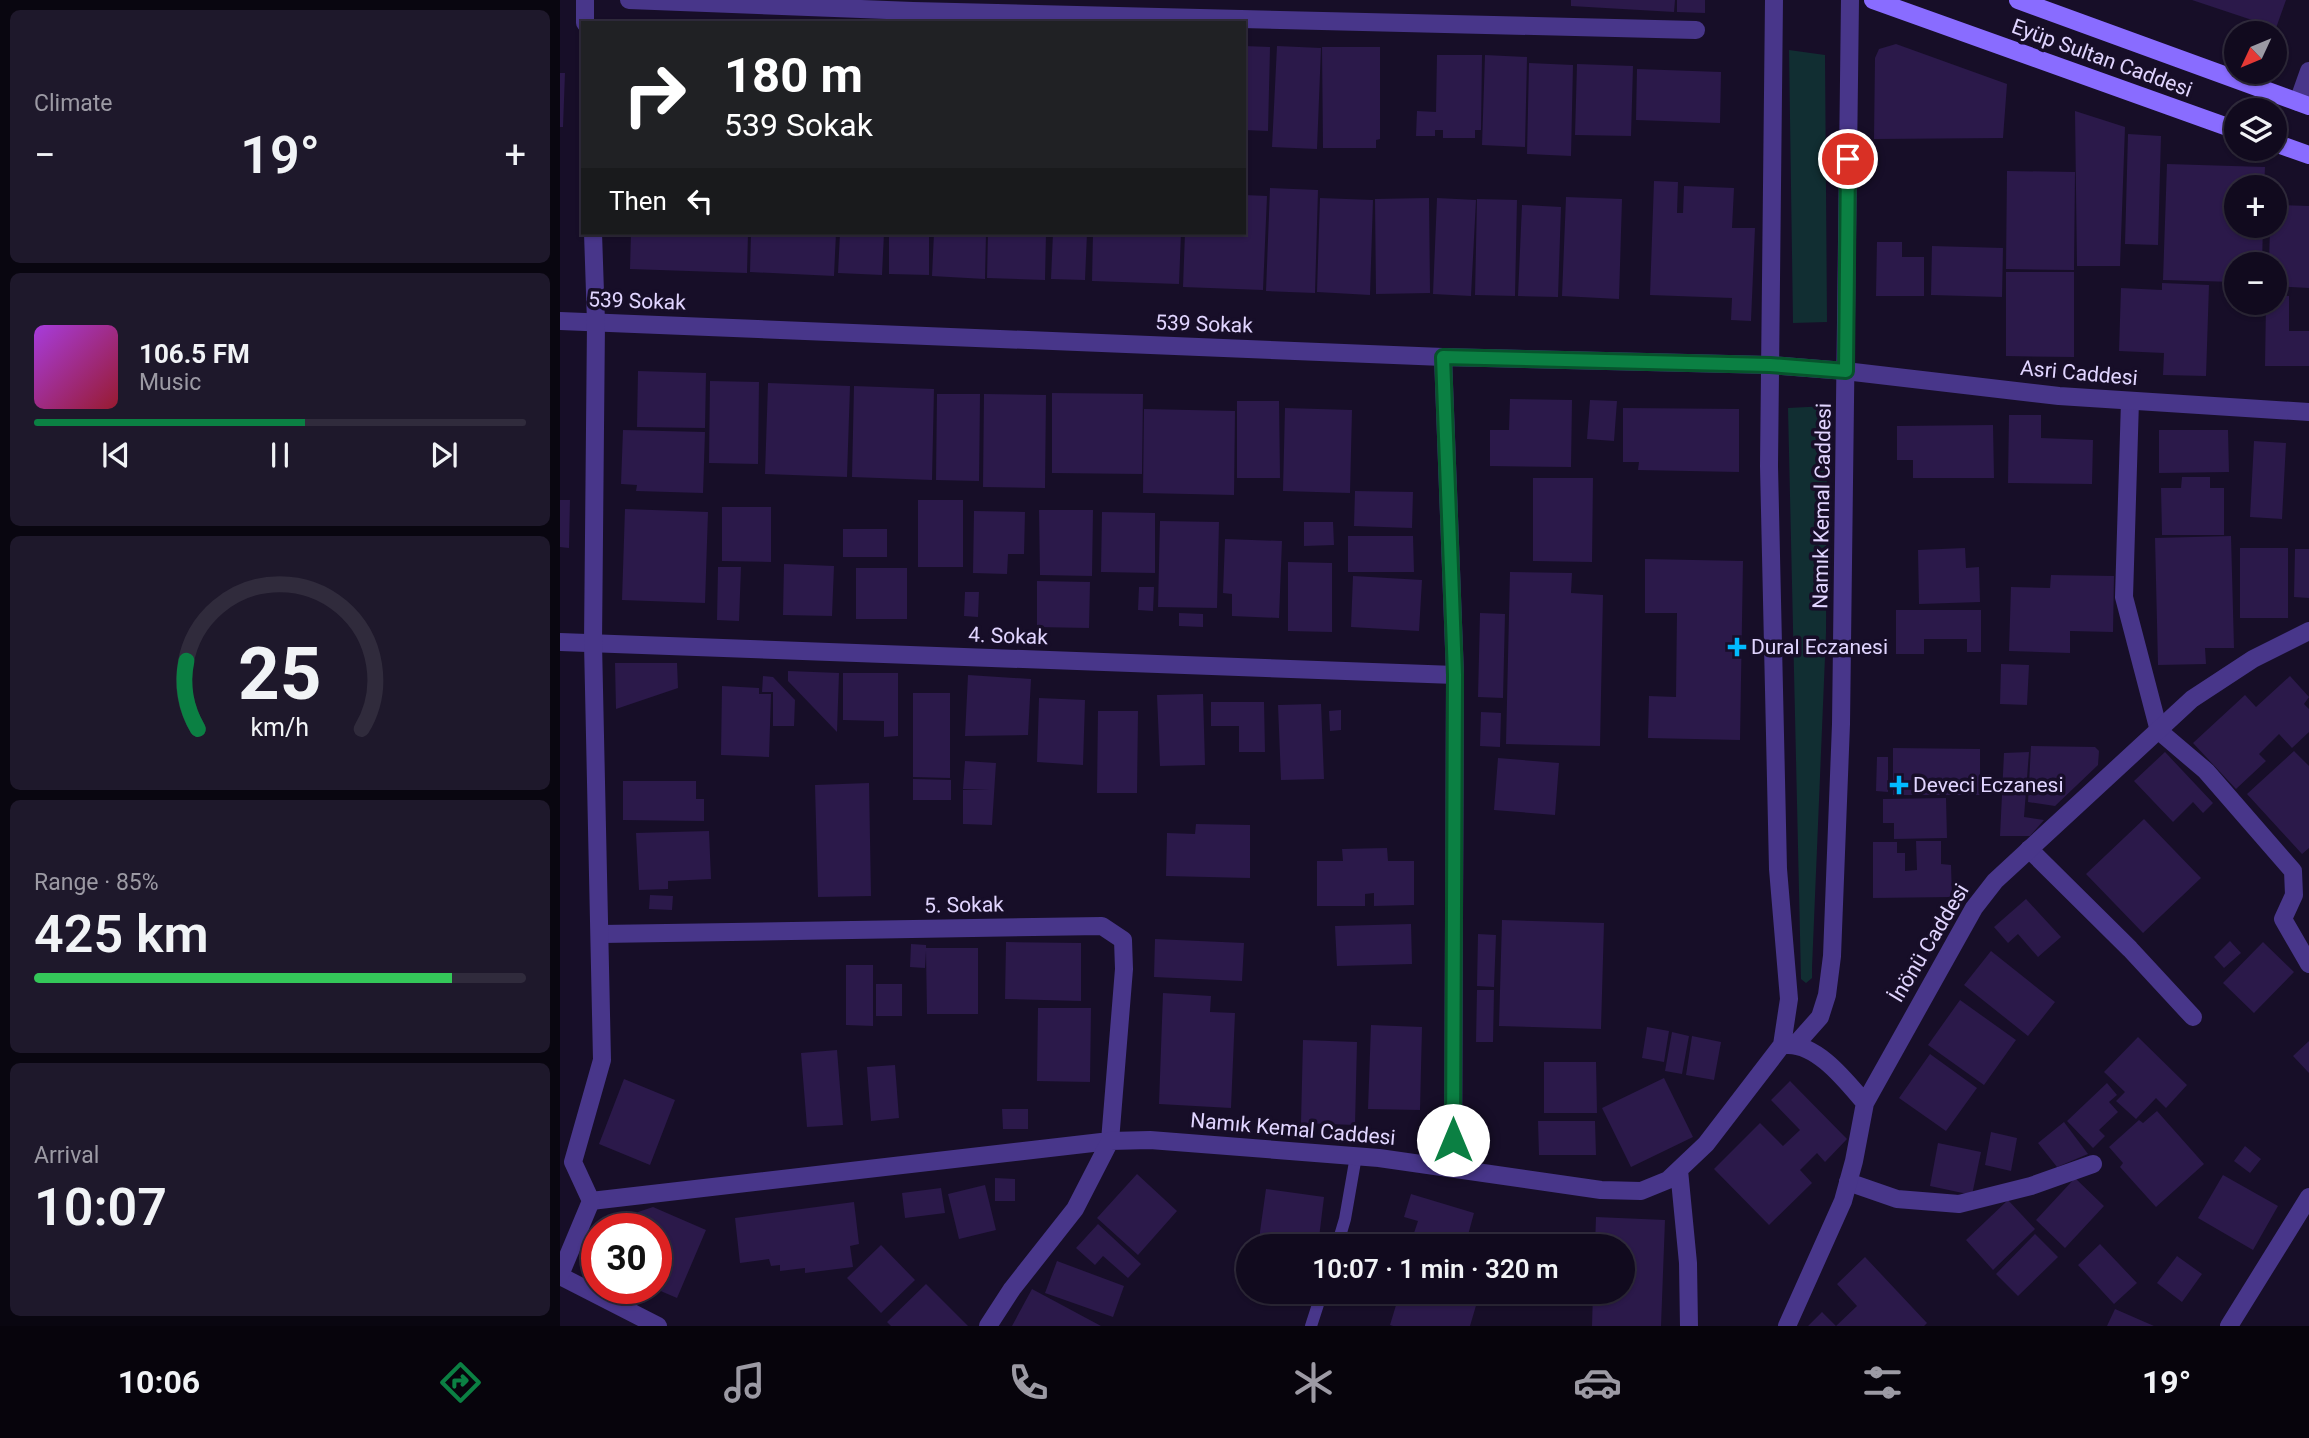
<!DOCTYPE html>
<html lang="en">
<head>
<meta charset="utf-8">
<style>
  body { margin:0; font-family:Roboto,sans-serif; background:#1e182b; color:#f1f3f6; height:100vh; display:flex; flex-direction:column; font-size:26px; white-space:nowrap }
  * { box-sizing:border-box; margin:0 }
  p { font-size:23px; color:#9c9aa4 }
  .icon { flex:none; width:38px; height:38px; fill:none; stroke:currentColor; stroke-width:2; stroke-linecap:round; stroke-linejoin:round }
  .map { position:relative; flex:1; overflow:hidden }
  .sheet { display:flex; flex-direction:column; gap:10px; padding:10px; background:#090610; width:560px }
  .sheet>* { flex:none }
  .top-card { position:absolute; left:21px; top:21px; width:665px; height:214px; border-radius:0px; box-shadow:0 2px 5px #0004,0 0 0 2px #302b3c; background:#202124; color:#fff; overflow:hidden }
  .needle { width:46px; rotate:226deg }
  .fabs { position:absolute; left:1664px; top:21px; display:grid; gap:14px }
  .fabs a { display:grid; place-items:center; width:63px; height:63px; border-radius:50%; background:#110a1e; box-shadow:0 2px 5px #0004,0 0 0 2px #302b3c; font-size:35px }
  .speed { position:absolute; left:21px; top:1213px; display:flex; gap:14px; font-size:35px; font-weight:700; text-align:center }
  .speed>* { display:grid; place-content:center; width:91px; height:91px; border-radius:50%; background:#110a1e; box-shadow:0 2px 5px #0004,0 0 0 2px #302b3c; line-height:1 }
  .speed .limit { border:10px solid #d22; background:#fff; color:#111 }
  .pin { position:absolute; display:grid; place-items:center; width:60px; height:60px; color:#fff; margin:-30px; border:4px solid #fff; border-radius:50%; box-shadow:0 2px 7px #0007 }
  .me { position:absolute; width:77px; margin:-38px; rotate:0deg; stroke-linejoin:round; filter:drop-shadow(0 0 5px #0008) }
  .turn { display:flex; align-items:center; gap:24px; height:147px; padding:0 28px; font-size:32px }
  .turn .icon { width:91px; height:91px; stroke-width:2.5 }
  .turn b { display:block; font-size:49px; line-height:60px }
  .then { display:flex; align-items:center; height:66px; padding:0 28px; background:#0003; gap:14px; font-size:26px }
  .big { font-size:52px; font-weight:600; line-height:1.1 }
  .sheet .card { flex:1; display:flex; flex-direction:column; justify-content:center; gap:10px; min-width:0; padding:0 24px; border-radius:10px; background:#1e182b }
  .sheet .dial { align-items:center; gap:0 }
  .dial svg { height:182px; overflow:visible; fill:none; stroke:#302b3c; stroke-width:7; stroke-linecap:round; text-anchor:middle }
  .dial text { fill:#f1f3f6; stroke:none }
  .song { display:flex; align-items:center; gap:21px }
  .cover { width:84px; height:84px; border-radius:10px; background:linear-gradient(135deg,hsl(280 70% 55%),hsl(350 70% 35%)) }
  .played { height:7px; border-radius:4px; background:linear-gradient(90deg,#0b8043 55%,#302b3c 55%) }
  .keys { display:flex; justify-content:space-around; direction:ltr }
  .heat { display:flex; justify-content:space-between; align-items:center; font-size:38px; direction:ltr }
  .charge { height:10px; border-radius:5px; background:linear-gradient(90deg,#34c759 85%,#302b3c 0) }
  .trip { position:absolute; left:676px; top:1234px; width:399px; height:70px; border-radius:35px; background:#110a1e; box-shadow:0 2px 5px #0004,0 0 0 2px #302b3c; font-weight:600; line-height:70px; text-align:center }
  .menu { display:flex; height:112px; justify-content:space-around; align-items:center; background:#07040c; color:#9c9aa4 }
  .menu .icon { width:49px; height:49px }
  .menu .active { color:#0b8043 }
  .menu b { font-size:32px; color:#f1f3f6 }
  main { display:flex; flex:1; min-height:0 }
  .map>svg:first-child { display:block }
</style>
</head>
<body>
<main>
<section class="sheet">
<div class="card"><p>Climate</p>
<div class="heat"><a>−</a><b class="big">19°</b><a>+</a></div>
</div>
<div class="card">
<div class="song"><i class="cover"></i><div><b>106.5 FM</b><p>Music</p></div></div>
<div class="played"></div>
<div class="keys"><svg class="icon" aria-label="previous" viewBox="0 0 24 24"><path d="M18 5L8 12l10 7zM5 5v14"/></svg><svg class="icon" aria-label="pause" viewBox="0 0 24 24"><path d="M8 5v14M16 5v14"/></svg><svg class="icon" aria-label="next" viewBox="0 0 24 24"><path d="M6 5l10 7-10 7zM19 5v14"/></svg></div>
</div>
<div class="card dial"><svg viewBox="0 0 100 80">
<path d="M14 69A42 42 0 1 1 86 69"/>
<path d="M14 69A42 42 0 0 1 9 39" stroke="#0b8043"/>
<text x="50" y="56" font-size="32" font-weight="700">25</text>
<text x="50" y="72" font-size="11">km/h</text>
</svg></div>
<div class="card"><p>Range · 85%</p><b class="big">425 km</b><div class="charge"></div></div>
<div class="card"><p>Arrival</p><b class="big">10:07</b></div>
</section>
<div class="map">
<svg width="1749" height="1326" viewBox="0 0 1749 1326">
  <rect width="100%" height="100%" fill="#170e28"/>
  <path fill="#112e32" d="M1229,50L1265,55L1267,322L1233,323Z
    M1267,406L1266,633L1252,968V978L1246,983L1241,979L1228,408Z"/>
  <path fill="#2b194a" d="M1011,0H1115L1114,12L1011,6Z
    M1117,0H1145V13L1117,12Z
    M1632,0H1726L1716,28Z
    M1336,44L1447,84L1443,138L1314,139L1315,58L1319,49Z
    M684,46L710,47L708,131L684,130Z
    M717,46L761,48L757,149L712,147Z
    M762,47H820V139L816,140V148H763Z
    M877,55H922L921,130H915V138H883V130H875V136H856L857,111L876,112Z
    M925,55L967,57L965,147L922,145Z
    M969,63L1013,65L1011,156L967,154Z
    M1017,64L1073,66L1071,136L1015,135Z
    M1077,69L1161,72L1160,123L1076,120Z
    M0,73H5L3,127H0Z
    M1515,111L1565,127L1560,266H1517Z
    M1568,134L1601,136L1598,245L1565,244Z
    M1607,164L1705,167L1704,187H1676V226H1703L1702,264H1676V282L1603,280Z
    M1447,171L1515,172L1514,270L1446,269Z
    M1094,181L1118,182L1117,213H1123L1124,186L1174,188L1172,228H1195L1191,321L1171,320L1172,298L1090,295Z
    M710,188L758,190L755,293L706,291Z
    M684,195L707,196L703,290L623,287L625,233H684Z
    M1006,197L1062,199L1059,299L1002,296Z
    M760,198L813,200L810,295L757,292Z
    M869,198L870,293L816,294L815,199Z
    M877,198L916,200L911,296L873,294Z
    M917,199L957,200L955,296L915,295Z
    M962,205L1001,207L998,297L958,296Z
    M1715,205L1749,206V288L1715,286V264H1709L1710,226H1715Z
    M71,233H188L187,273L70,269Z
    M191,233H276L274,276L190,272Z
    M280,233H324L322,275L278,273Z
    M329,233H369V275L329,274Z
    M374,233H426L425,279L372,276Z
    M428,233H486L485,280L427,278Z
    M493,233H527L525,280L491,279Z
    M533,233H621L619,284L532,281Z
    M1317,242H1342V257H1364V296H1316Z
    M1372,246L1443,248L1442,297L1371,295Z
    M1446,272H1514V357L1446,356Z
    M1602,283L1649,285L1646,376L1603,375L1604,353L1559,351L1561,288L1602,290Z
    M1715,295L1729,296V331H1749V366H1705L1706,303H1715Z
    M78,371L146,373L145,428L77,427Z
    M150,381L199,382L198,464L149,463Z
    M208,383L290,386L287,477L205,474Z
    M294,386L374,389L372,480L292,477Z
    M492,393L583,394L582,474L492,473Z
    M377,394H420L419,481L376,480Z
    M424,394L486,395L485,488L423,487Z
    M950,399L1012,400L1011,467L930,466V430H949Z
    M1030,400L1057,401L1054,441L1027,439Z
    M677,401H719L720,478H677Z
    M725,408L792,410L790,493L723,491Z
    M1063,408L1179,409V472L1078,470L1079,462H1063Z
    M584,409L675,411L674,495L583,493Z
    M1449,415H1481V438L1533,440L1532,484L1448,483Z
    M1433,425L1434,478H1353V460H1337V426Z
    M63,430L145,432L143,493L76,491L77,485L61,484Z
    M1599,430H1668L1669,472L1599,473Z
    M1694,441L1726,443L1722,519L1690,517Z
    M1622,477H1650V488H1664V535H1602L1601,488H1621Z
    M973,478H1033L1032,562L973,561Z
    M795,491L853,492L852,528L794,526Z
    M0,500H10L9,548L0,547Z
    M358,500H403V567H358Z
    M162,507H211V562L162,561Z
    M65,509L148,512L145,603L62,600Z
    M479,510H533L532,576L480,575Z
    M414,511L465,512L464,554H448L447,574L413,573Z
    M542,512L595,513V573L541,572Z
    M600,521L659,522L657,608L598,607Z
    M744,522H773L774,545L744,546Z
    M283,529H327V557H283Z
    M788,536H853L854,572H788Z
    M1671,536L1674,648H1645L1646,664L1598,665L1595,538Z
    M665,539L722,541L719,618L672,616V594L663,593Z
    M1405,548L1406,568L1419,567L1420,602L1359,604L1358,550Z
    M1680,548H1728V618H1680Z
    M1735,549H1749V598L1734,597Z
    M1085,559L1183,561L1180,740L1088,738L1089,696L1116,697L1117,613H1085Z
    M728,562L772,563V632L728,631Z
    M224,564L274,566L272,616L223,615Z
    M158,567H181L179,621L157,620Z
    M296,568H347V619H296Z
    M950,572L1012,573L1011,593L1043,595L1040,746L946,744Z
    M1491,575L1554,576L1553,632L1510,631V653L1449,651L1451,587L1490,588Z
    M793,576L862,580L859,631L791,627Z
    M477,581L530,582L529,628L477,627Z
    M579,587H594L593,611L578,610Z
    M405,592H419L418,617L404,616Z
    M1336,610H1421V652H1407V639H1364V654H1336Z
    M619,613L643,614V627L619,626Z
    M920,613L945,614L943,698L918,697Z
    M55,663H117L118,688L56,709Z
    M1441,664L1469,665L1467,705L1440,704Z
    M228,671L279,673L277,732L228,681Z
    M283,673H338V736L324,737V721L283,720Z
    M408,675L471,679L468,735L405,736Z
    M203,676L213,677L235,700L234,726H213V692H202Z
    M1730,676L1749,697L1744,704L1749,709V732L1732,748L1719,734L1699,754L1706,761L1676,789L1633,743L1685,695L1696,707Z
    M162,686L199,688V694H211L209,757L161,755Z
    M353,693H390V778L353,777Z
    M643,694L645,765L600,766L597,695Z
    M479,698L525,700L523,765L477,762Z
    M651,702H704L705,752H679V726H651Z
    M761,704L764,779L721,780L718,705Z
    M781,710V730L770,731L769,711Z
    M538,711H578L577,793H537Z
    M921,712L941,713L940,747L920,746Z
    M1471,746L1535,747L1539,751L1538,765L1495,806L1468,802Z
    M1333,748L1420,749V795H1333Z
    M1734,751L1749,766V848L1742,854L1687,794Z
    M1469,752L1464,817L1484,820L1470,836H1440L1444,753Z
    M1605,752L1653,803L1643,813L1633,802L1613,822L1574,781Z
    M1317,757H1328V792L1316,791Z
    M938,758L999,763L995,815L934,810Z
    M405,761L436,763L432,825L403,824V790H429L403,789Z
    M353,779L391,780V800H353Z
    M63,781H136V799H144V821L63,820Z
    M309,783L311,896L258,897L255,785Z
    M1386,798L1387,838L1334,839V823H1323V799Z
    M1584,819L1641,878L1583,933L1526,874Z
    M636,824L690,825V878L606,876L607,833L635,834Z
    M149,831L151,879L108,881V889L79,890L76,833Z
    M1356,841H1381V864L1391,865L1392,897L1313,898V842H1337V853H1345V871L1357,870Z
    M827,848L828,861H854V905L814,906V893L805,894V906H757V861H783L782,849Z
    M90,895L113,896L112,910L89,909Z
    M1466,899L1501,937L1478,957L1458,934L1448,943L1434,927Z
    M942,920L1044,923L1041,1029L939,1026Z
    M851,924L852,964L777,966L775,926Z
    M918,934L936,935L934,987L917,986Z
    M595,939L684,943L682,981L594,977Z
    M1670,941L1681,953L1664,968L1654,957Z
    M446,942L521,943V1001L445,999Z
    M1703,942L1734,972L1694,1013L1663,983Z
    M351,944L366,945V948H418V1014H367L366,951L365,968L350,967Z
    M1431,951L1495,1002L1468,1036L1404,985Z
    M286,965H313V1026L286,1025Z
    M316,984H342V1016H316Z
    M917,990H934L933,1042H916Z
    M603,993L651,996L650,1012L675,1013L671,1108L599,1104Z
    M1400,1000L1456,1040L1424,1085L1368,1045Z
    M478,1008H531L530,1082L477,1081Z
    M811,1025L862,1027L860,1110L808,1109Z
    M1087,1027L1109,1031L1104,1062L1082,1058Z
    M1112,1032L1129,1036L1122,1074L1105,1071Z
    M1132,1036L1161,1042L1154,1080L1126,1075Z
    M1578,1037L1627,1085L1606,1108L1596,1098L1576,1119L1556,1101L1565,1092L1544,1072Z
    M743,1040L797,1042L795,1125L741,1123Z
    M1749,1041V1073L1733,1056Z
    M277,1050L283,1125L247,1127L241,1053Z
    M1370,1054L1417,1088L1386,1131L1339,1098Z
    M984,1062H1036L1037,1113H984Z
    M335,1065L339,1118L311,1121L307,1067Z
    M1104,1078L1133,1137L1071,1167L1042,1108Z
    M64,1079L115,1100L90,1165L39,1144Z
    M1230,1081L1287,1139L1265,1162L1257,1153L1240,1170L1252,1183L1209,1225L1154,1169L1200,1123L1223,1146L1240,1130L1211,1100Z
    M1547,1083L1557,1095L1549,1102L1558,1112L1539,1130L1545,1136L1533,1148L1507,1121Z
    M442,1109H468V1129H443Z
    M1597,1111L1644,1164L1596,1207L1560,1167L1563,1163L1549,1147L1579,1120L1583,1123Z
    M978,1121H1035L1036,1155H979Z
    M1504,1122L1528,1154L1497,1167L1478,1143Z
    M1431,1132L1457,1138L1451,1171L1425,1165Z
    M1378,1143L1421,1152L1412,1195L1370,1186Z
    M1685,1146L1701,1159L1690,1173L1674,1161Z
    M577,1174L617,1211L578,1255L537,1218Z
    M1663,1175L1718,1206L1693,1250L1638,1218Z
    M435,1178L455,1179V1201H435Z
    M1515,1178L1544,1206L1505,1248L1476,1220Z
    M425,1185L436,1230L399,1239L388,1194Z
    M381,1188L385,1213L345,1218L342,1193Z
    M706,1189L764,1197L758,1246H698Z
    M851,1194L914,1213L905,1246L854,1233L858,1221L844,1217Z
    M1448,1200L1475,1229L1433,1270L1406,1240Z
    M294,1202L299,1244L290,1246L293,1267L245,1273V1268L220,1271V1265L211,1266L209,1259L180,1263L175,1218Z
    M93,1207L146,1230L117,1298L96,1289V1228H71L78,1212Z
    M1036,1217L1105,1220L1101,1326H1032L1033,1292H1062V1246H1035Z
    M538,1224L581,1264L568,1278L543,1256L535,1265L516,1248Z
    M1475,1234L1498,1257L1458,1296L1436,1274Z
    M1540,1244L1577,1283L1554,1304L1518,1265Z
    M321,1245L355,1280L321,1313L287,1278Z
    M1617,1256L1642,1274L1622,1302L1597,1283Z
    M1305,1257L1367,1323L1364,1326H1276L1297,1306L1277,1284Z
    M497,1261L564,1286L553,1317L485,1293Z
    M366,1284L408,1326H331L327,1322Z
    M472,1289L541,1326H452Z
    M692,1292H752L750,1306L691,1298Z
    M840,1292H920L910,1326H833L830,1325Z
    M1555,1309L1594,1326H1547Z
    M1262,1312L1276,1326H1248Z"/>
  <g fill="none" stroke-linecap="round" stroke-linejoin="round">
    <path stroke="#48368a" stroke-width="12" d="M777,1246L785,1219L796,1156
      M751,1326L762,1292"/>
    <path stroke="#48368a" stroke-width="18" d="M69,0L353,11L1136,30
      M1738,102L1749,71
      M0,321L883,357L1210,365L1285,371
      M883,357L895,675L893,1168
      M1570,401L1564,597L1599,731L1646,771L1733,871L1734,895L1723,919L1749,964
      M0,642L895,675
      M1469,849L1570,949L1633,1017
      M1288,1182L1337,1199L1399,1204L1471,1186L1533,1164
      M31,1201L550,1141L564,969L563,940L542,926L41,934
      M0,1276L98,1326
      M1669,1326L1749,1197"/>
    <path stroke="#48368a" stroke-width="18" d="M25,0V23
      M1285,371L1499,396L1749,412
      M1236,1044L1260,1017L1267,995L1272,956L1281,724L1290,0
      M1226,1045C1257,1043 1286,1081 1305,1103
      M1119,1170L1128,1263L1129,1326
      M0,1275L31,1201L13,1162L42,1060L33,643L36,322L33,233
      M428,1326L452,1289L515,1209L550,1141L590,1140L819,1158L1041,1190L1081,1191L1108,1180L1146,1144L1222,1045L1229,999L1218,869L1209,466L1214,0
      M1227,1326L1283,1201L1294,1161L1305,1103L1414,908L1435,881L1632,699L1693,659L1749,631"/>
    <path stroke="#896cff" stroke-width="18" d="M1313,0L1676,130
      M1458,0L1749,106
      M1715,143L1749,155"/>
  </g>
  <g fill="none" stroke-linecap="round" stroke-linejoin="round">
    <defs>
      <path id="route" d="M893,1140L895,675L883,357L1210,365L1286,371L1288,159"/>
    </defs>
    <use href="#route" stroke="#07532c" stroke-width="18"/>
    <use href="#route" stroke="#0b8043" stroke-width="12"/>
  </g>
  <g fill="#01baff" stroke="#170e28" stroke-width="2.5">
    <path d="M1173.5 636.5h7v7h7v7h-7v7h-7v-7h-7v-7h7z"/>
    <path d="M1335.5 774.5h7v7h7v7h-7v7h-7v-7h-7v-7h7z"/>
  </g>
  <g text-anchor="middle" stroke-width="7" stroke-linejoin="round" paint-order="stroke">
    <g font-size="21" fill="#e1d5ff" stroke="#170e28">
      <text transform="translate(1542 58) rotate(20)" y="7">Eyüp Sultan Caddesi</text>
      <text transform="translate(77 301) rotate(2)" y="7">539 Sokak</text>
      <text transform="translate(644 324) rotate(2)" y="7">539 Sokak</text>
      <text transform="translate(1519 373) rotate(5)" y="7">Asri Caddesi</text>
      <text transform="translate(1262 506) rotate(-89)" y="7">Namık Kemal Caddesi</text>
      <text transform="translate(448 636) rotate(2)" y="7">4. Sokak</text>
      <text transform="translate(404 905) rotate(-1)" y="7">5. Sokak</text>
      <text transform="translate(1369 943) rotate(-59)" y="7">İnönü Caddesi</text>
      <text transform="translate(733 1129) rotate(5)" y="7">Namık Kemal Caddesi</text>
    </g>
    <g font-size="21" fill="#e1d5ff" stroke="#170e28" text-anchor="start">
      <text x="1191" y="654">Dural Eczanesi</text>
      <text x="1353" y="792">Deveci Eczanesi</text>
    </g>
  </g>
</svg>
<div class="fabs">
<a><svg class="needle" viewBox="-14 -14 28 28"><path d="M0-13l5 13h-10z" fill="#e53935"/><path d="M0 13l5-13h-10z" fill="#9c9aa4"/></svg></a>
<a><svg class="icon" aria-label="layers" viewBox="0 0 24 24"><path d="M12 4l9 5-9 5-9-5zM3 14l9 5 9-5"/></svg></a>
<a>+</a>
<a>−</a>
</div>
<div class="speed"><div class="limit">30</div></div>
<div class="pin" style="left:1288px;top:159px;background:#d93025"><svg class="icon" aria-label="arrive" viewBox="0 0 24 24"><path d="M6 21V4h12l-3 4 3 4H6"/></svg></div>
<svg class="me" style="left:893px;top:1140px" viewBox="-20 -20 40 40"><circle r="19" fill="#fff"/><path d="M0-13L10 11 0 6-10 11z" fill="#0b8043"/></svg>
<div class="trip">10:07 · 1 min · 320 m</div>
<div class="top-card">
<div class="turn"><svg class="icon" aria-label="right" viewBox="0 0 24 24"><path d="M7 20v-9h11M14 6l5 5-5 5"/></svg><div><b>180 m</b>539 Sokak</div></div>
<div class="then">Then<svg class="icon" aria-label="left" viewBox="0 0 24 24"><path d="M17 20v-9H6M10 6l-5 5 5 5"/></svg></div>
</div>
</div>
</main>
<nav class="menu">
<b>10:06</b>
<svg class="icon active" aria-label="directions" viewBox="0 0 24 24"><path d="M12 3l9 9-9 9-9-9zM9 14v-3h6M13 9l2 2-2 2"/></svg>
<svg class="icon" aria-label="music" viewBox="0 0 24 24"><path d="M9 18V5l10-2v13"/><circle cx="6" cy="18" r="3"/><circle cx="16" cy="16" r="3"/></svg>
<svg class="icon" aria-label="phone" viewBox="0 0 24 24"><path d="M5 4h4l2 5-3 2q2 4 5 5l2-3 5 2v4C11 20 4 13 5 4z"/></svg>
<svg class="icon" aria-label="climate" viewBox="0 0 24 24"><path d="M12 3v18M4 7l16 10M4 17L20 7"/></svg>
<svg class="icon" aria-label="car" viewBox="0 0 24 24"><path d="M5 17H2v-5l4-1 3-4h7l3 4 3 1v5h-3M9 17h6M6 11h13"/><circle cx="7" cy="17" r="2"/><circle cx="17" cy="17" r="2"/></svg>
<svg class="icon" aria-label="filters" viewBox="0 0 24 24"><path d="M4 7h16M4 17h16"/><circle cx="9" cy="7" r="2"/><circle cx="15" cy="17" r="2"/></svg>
<b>19°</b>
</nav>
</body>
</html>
